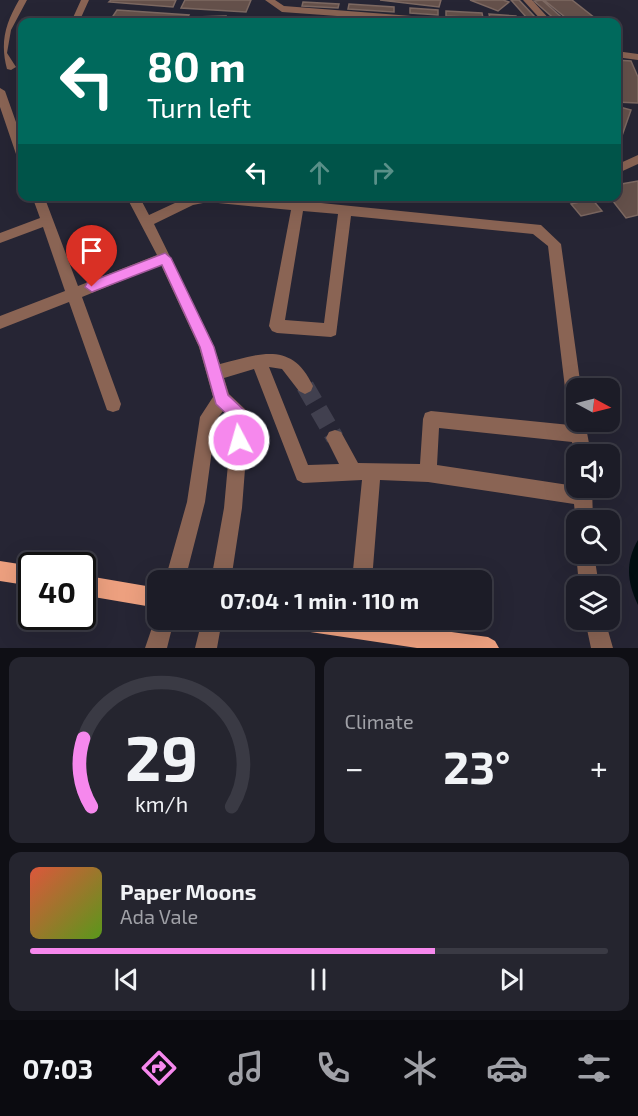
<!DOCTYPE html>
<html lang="en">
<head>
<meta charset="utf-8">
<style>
  body { margin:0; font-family:"Exo 2",sans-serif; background:#25252f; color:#f1f3f6; height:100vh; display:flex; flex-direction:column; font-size:22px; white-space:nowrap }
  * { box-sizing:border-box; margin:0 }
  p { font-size:20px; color:#a0a1a7 }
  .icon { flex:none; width:33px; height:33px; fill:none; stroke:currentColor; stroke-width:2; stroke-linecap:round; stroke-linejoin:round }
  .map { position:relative; height:648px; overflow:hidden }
  .details { display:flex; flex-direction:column; gap:9px; padding:9px; background:#0f0f15; flex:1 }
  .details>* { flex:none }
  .guide { position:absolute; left:18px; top:18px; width:603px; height:183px; border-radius:12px; box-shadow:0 6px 24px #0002,0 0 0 2px #3a3a44; background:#00695c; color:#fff; overflow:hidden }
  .needle { width:39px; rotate:97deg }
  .controls { position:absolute; left:566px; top:378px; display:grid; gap:12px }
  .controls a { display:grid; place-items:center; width:54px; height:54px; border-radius:12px; background:#1c1c27; box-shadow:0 6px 24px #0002,0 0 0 2px #3a3a44; font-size:30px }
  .speed { position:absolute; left:18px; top:552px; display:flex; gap:12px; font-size:30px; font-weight:700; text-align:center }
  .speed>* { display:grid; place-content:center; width:78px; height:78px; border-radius:50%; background:#1c1c27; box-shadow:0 6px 24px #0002,0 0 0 2px #3a3a44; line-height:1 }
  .speed .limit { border:3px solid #111; border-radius:9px; background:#fff; color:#111 }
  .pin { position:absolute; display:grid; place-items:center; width:51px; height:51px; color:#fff; margin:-62px -26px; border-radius:50% 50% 50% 0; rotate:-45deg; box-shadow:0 0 6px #0007 }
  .pin .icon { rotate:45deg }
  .me { position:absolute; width:66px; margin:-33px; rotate:354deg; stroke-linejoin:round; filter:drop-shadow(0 0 4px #0008) }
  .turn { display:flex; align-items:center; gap:21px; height:126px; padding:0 30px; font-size:27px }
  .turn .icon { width:78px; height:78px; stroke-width:2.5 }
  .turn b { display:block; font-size:42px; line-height:51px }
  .lanes { display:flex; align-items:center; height:57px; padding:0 30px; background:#0003; justify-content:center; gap:30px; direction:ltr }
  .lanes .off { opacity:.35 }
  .big { font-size:45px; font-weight:700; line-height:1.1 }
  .details .widget { flex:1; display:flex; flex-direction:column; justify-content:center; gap:9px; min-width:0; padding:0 21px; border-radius:12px; background:#25252f }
  .details .dial { align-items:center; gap:0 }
  .dial svg { height:156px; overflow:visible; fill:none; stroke:#3a3a44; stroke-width:7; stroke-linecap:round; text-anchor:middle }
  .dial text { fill:#f1f3f6; stroke:none }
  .song { display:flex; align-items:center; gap:18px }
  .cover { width:72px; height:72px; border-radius:9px; background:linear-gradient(135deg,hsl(10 70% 55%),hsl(90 70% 35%)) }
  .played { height:6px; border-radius:3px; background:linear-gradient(90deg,#f688ed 70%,#3a3a44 70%) }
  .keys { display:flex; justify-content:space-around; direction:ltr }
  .heat { display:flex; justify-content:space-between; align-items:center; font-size:33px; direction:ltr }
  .details .tiles { flex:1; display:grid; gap:9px; grid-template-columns:1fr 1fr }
  .widget:last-child { grid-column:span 2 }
  .trip { position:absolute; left:147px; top:570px; width:345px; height:60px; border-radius:12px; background:#1c1c27; box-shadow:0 6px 24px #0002,0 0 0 2px #3a3a44; font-weight:700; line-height:60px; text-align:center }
  .dock { display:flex; height:96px; justify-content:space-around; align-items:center; background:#0b0b10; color:#a0a1a7 }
  .dock .icon { width:42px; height:42px }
  .dock .current { color:#f688ed }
  .dock b { font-size:27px; color:#f1f3f6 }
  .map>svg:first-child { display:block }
</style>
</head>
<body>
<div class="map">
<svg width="638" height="648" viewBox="0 0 638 648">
  <rect width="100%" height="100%" fill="#262534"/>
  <path fill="#010e11" d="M638,540V605C627,582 625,562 638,540Z"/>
  <path fill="#65514b" stroke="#7d6962" stroke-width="1.5" d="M111,0H176L173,7L109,2Z
    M185,0H251L246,12L181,8Z
    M380,0H441L439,7Z
    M470,0H503L509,2L498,11Z
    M511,0H519L535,17L527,18Z
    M542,0L567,22H558L534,1Z
    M544,0H572L600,22H571Z
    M303,2L339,4L338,8L302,6Z
    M349,4L394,7V12L348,9Z
    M410,8L438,10V15L410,13Z
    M117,10L189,15L185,22H109Z
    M446,11L482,13L483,18L446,16Z
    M489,14L516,16L517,20L490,18Z
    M226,16L225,22H193L194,17Z
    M616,60L631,61L638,77V103L616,102Z
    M616,106L631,110L617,150H616Z
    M638,181V215L626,218L609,196H616V185Z
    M592,199L602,211L581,216L571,204Z"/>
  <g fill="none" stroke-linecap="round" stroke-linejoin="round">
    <path stroke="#41404f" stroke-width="18" stroke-dasharray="18 9" stroke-linecap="butt" d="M305,386L335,438"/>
    <path fill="#8a6454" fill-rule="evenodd" d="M19,0H27L11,30L7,53L16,67L11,70L7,69C0,43 5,24 19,0Z
      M81,0H89L79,22H71Z
      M265,0H275L284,6L450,19L455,22H420L282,12Z
      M523,0H532L552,22H543Z
      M616,51L638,54V60L616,57Z
      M0,88L5,91L22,139V158L16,154L0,107Z
      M638,155V164L616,174V165Z
      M32,196H44L78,286L157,255L126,196H139L149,215L190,196H251L541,225L561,244L581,388H576V422H585L591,454H576V460L572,442L439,428L437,465L575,486L576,483V488H592L593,520H576V523L574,504L428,482L380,480L372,580H352L362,480L303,483L297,480L254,369L224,378L229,394L247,411L249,417L242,508L231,580H211L224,508L232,420L223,411L216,420L205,502L185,580H165L187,502L200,417L213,397L199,347L161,265L82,297L121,404L119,410L113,412L107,410L69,302L0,329V316L65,291L43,227L0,243V233L40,218ZM208,202L291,210L269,326L272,331L277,333L331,337L336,335L351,216L533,234L548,246L568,413L572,419L570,425L431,411L425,413L423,419L420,464L358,463L341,432L335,430L329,432L326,438L339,464L308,465L269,367L282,369L299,391L305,394L311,391L313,386C292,340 259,354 220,364L212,342L154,224L193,205ZM303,211L338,214L324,323L285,320Z
      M501,196H552C545,204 508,204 501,196Z
      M576,552L594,554L599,586H579Z
      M157,613L158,620H174L167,648H145Z
      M202,620H222L217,648H195Z
      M585,620H605L613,648H591Z"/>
    <path fill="#eda07f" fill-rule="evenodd" d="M0,561L32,566V586L0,581Z
      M82,575L158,588V608L82,595Z
      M287,620H364L488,637L495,641L499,648H417L297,630L290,627Z"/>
  </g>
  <path fill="#f688ed" stroke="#a0589a" stroke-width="1.5" d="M165,253L171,258L214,347L228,395L246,412L249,417L244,445L239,448L233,445L231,440L233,420L216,404L200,347L162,265L92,292L85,287L87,283Z"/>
</svg>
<div class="controls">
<a><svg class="needle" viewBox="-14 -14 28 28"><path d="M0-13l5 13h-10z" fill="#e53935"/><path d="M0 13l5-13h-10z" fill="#a0a1a7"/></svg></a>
<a><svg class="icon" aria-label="sound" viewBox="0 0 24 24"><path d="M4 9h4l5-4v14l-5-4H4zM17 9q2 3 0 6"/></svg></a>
<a><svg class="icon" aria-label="search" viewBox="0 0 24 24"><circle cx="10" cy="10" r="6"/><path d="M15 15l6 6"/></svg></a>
<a><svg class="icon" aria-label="layers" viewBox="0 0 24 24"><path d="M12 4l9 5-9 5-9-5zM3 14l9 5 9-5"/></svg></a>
</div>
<div class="speed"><div class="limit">40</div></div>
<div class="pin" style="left:92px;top:287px;background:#d93025"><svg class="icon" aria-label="arrive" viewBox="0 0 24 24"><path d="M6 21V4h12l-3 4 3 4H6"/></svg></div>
<svg class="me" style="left:239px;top:440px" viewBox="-20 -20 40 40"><circle r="17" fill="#f688ed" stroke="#fff" stroke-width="3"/><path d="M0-11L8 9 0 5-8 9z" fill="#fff"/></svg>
<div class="trip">07:04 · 1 min · 110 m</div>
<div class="guide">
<div class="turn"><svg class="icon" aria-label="left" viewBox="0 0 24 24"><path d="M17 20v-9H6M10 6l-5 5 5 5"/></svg><div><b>80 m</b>Turn left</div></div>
<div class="lanes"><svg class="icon" aria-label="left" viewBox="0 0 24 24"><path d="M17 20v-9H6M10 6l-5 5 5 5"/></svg><svg class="icon off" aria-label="ahead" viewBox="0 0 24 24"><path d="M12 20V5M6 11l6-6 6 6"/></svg><svg class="icon off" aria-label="right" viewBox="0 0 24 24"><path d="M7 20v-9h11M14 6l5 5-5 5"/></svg></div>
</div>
</div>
<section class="details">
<div class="tiles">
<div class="widget dial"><svg viewBox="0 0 100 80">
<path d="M14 69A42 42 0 1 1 86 69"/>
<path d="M14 69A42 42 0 0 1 10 34" stroke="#f688ed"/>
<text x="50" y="56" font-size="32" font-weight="700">29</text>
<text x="50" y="72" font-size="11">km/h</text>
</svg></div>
<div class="widget"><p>Climate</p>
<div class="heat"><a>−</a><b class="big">23°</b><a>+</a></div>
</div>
<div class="widget">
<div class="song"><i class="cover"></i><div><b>Paper Moons</b><p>Ada Vale</p></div></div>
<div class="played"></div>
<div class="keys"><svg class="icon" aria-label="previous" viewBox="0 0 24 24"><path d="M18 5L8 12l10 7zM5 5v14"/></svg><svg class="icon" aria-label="pause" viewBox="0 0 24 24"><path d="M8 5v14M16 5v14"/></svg><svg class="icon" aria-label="next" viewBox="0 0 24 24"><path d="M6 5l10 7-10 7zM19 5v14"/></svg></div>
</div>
</div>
</section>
<nav class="dock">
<b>07:03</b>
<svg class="icon current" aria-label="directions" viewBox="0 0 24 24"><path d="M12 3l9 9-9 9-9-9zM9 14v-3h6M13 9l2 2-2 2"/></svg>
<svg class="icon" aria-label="music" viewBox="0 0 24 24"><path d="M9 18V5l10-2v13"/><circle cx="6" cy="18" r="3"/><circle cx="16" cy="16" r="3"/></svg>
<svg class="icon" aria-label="phone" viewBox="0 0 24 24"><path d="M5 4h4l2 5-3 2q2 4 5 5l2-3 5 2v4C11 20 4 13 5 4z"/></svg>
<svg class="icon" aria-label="climate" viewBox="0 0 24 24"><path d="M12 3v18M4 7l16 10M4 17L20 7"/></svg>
<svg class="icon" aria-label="car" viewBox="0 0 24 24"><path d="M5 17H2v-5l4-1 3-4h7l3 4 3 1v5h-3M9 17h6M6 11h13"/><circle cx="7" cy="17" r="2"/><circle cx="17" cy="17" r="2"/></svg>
<svg class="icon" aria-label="filters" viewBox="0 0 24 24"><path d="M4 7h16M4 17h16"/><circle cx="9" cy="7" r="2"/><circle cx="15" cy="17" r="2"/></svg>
</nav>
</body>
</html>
